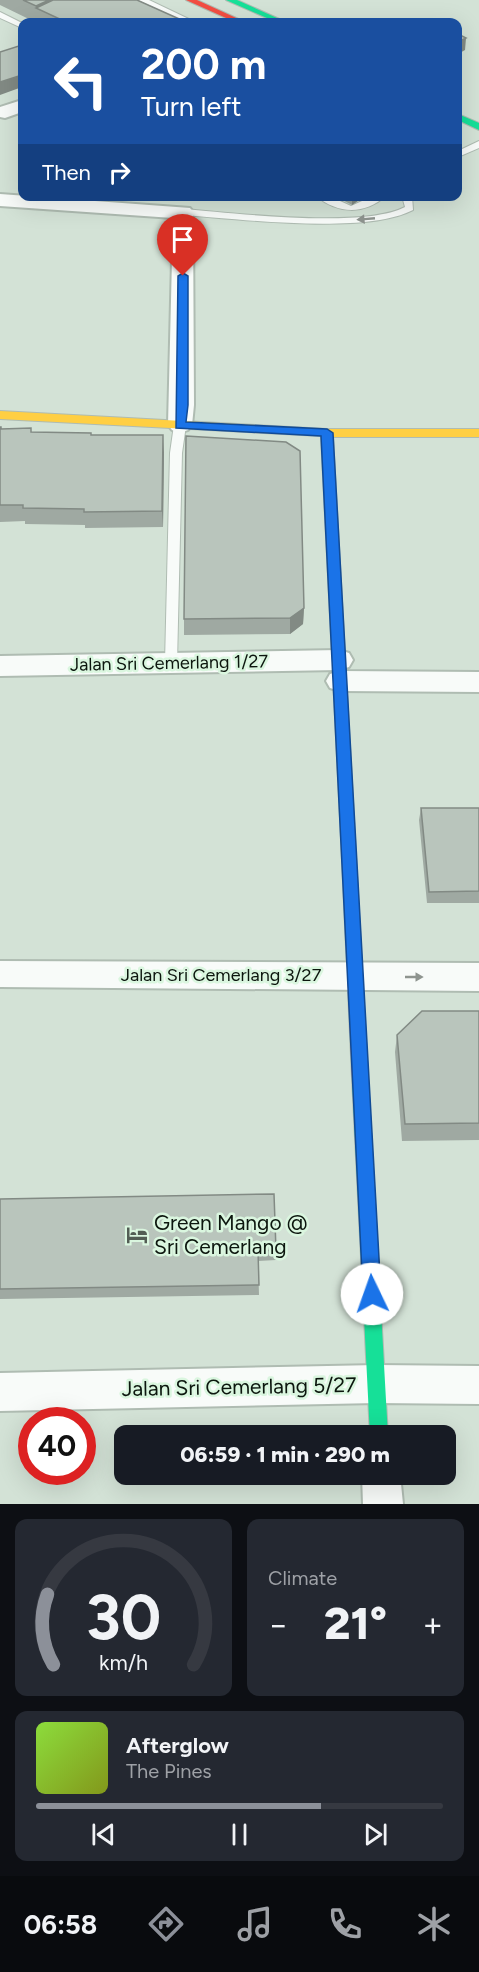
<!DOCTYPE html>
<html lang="en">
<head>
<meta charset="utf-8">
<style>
  body { margin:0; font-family:Figtree,sans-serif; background:#242831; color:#f1f3f6; height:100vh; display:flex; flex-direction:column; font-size:22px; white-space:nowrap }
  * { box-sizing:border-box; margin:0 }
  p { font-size:20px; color:#9ea1a6 }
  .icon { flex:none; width:33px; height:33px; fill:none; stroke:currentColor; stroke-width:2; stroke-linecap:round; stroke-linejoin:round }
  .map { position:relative; height:1504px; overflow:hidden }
  .panel { display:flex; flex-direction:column; gap:15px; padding:15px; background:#0d0f14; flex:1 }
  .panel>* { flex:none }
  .top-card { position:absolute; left:18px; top:18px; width:444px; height:183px; border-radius:12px; box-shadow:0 6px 24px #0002; background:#1a4fa0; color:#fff; overflow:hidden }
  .speed { position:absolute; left:18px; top:1407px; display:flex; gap:12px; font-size:30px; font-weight:700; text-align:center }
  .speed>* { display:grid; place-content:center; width:78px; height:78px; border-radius:50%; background:#171b24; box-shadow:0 6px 24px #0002; line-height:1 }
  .speed .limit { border:9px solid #d22; background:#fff; color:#111 }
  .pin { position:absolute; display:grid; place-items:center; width:51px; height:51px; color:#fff; margin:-62px -26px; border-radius:50% 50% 50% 0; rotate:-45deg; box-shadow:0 0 6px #0007 }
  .pin .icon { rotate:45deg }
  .me { position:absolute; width:66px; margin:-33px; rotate:357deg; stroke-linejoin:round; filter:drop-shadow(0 0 4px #0008) }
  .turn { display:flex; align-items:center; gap:21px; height:126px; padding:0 24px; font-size:27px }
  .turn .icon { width:78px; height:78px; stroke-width:2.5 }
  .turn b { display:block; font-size:42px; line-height:51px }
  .then { display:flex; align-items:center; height:57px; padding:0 24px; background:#0003; gap:12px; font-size:22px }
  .big { font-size:45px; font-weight:800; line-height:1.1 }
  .panel .tile { flex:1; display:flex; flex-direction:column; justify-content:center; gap:9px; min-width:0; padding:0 21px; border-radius:12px; background:#242831 }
  .panel .dial { align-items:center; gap:0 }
  .dial svg { height:156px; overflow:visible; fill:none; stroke:#363941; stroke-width:7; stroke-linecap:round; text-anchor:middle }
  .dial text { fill:#f1f3f6; stroke:none }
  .song { display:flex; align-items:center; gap:18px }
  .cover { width:72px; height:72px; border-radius:9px; background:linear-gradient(135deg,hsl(90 70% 55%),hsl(70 70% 35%)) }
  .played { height:6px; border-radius:3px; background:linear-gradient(90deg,#8c9099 70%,#363941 70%) }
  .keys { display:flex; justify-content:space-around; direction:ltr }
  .heat { display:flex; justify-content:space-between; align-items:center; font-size:33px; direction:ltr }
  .panel .tiles { flex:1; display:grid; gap:15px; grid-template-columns:1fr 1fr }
  .tile:last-child { grid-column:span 2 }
  .trip { position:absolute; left:114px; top:1425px; width:342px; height:60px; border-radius:12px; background:#171b24; box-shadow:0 6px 24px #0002; font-weight:800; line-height:60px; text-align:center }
  .tab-bar { display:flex; height:96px; justify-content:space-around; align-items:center; background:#090b0e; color:#9ea1a6 }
  .tab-bar .icon { width:42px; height:42px }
  .tab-bar .active { color:#8c9099 }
  .tab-bar b { font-size:27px; color:#f1f3f6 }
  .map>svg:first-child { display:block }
</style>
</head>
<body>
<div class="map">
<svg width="479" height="1504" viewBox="0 0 479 1504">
  <rect width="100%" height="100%" fill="#d3e2d6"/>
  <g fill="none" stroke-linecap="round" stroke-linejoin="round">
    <defs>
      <path id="lane" d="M138,0H149L195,22H185Z
        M0,12L22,23V28L0,18Z
        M479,141V148L458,157V151Z
        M316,196H329L351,206L373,196H386C364,215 338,214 316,196Z
        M402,196H412L413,210C365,235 240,219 183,215L178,212L183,209C234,213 363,229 405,207Z
        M180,421L186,425L182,453L177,663L171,668L165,663L170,453L174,425Z"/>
      <path id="street" d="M22,100V112L5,118L0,117V107Z
        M0,194L190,208L193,212L194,405L192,425L188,430L180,433L172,430L168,425L173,218L0,206Z
        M339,650L349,653L353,660L349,667L339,670L0,676V656Z
        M340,671L479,672V692L340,691L330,688L326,681L330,674Z
        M0,961L479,963V991L0,987Z
        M377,1365L479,1366V1404L377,1403L0,1411V1373Z
        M362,1474H400L403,1504H363Z"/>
      <path id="fast" d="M226,0H237L286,22H276Z
        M458,114L479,123V130L458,120Z
        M360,1071L366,1073L368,1078L388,1436H370L352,1078L354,1073Z"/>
      <path id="slow" d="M0,411L327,429H479V437H333L355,838L353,842H343L341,838L321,436L0,419Z"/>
      <path id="jam" d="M186,0H197L245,22H235Z
        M348,832L353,834L355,838L368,1078L366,1083L360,1085L354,1083L352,1078L341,838L343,834Z"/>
    </defs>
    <use href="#lane" stroke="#afbcb2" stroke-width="2"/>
    <use href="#street" stroke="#afbcb2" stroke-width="4"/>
    <use href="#fast" stroke="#afbcb2" stroke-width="2"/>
    <use href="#slow" stroke="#afbcb2" stroke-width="2"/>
    <use href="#jam" stroke="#afbcb2" stroke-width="2"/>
    <use href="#lane" fill="#f8fbf9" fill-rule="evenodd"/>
    <use href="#street" fill="#f8fbf9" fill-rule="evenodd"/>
    <use href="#fast" fill="#16e098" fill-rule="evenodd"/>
    <use href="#slow" fill="#ffcf43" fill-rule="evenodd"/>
    <use href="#jam" fill="#f24e42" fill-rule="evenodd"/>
  </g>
  <path fill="#9fa9a2" d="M0,0H137L186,22H35L0,5Z
    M335,196H365L352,205Z
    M0,427H1V429L32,432L91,435L164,452L163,527L85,528V525L25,524V521L0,522Z
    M304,608L303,624L290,634L184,635V619Z
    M421,808H479V903H427L419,820Z
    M479,1011V1140L402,1141L395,1052L397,1035Z
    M0,1199L276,1250V1260L258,1261L259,1295L0,1299Z"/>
  <path fill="#828a84" d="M49,0H86L36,8V6Z
    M466,38L465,50L458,54V42Z
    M22,75V87L0,95V82Z
    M352,196H365L352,205Z
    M163,435L164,452L163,527L162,511Z
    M304,608L303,624L290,634V618Z"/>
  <path fill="#b9c5bc" stroke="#828a84" stroke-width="1.5" d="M23,0H49L36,6Z
    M53,0H137L186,22H66L36,8Z
    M458,34L466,38L458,42Z
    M22,45V75L0,82V52Z
    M0,427H1V429L31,428V432L91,433V435H163L162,511L84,512V509L23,508V505H0Z
    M186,436L286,442L300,451L304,608L290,618L184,619Z
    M421,808H479V891L429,892Z
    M422,1011H479V1123L405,1124L397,1035Z
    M274,1194L276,1250L258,1251L259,1285L0,1289V1199Z"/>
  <defs><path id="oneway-solid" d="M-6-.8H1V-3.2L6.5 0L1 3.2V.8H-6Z" transform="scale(1.5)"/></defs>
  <g fill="#8e948f">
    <use href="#oneway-solid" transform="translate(366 219) rotate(175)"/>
    <use href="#oneway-solid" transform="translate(414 977)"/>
  </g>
  <path fill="#1a73e8" stroke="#114b97" stroke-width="1.5" d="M183,273L188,276V405L186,422L327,429L333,433L381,1294L378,1300L372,1302L366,1300L363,1294L321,436L176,428L178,276Z"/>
  <defs>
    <symbol id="hotel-bare" viewBox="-9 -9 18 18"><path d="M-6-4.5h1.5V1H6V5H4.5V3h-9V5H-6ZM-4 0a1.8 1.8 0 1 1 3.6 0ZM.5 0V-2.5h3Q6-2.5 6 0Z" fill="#525d54" stroke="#daf6df" stroke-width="2.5" paint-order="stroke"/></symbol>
  </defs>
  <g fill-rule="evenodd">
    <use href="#hotel-bare" x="122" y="1220" width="30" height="30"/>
  </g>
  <g text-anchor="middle" stroke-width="5" stroke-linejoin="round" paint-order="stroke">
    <g font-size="18" fill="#0c160e" stroke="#daf6df">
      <text transform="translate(169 663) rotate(-1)" y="6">Jalan Sri Cemerlang 1/27</text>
      <text x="221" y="981">Jalan Sri Cemerlang 3/27</text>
    </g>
    <g font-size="21" fill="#0c160e" stroke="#daf6df" text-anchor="start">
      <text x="154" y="1230">Green Mango @<tspan x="154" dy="24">Sri Cemerlang</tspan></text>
    </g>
    <g font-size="21" fill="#0c160e" stroke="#daf6df">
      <text transform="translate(239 1387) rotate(-1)" y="7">Jalan Sri Cemerlang 5/27</text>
    </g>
  </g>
</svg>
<div class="speed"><div class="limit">40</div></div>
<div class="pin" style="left:183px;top:276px;background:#d93025"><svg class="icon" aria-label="arrive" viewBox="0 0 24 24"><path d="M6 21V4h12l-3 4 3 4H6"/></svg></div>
<svg class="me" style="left:372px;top:1294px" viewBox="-20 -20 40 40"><circle r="19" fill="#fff"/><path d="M0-13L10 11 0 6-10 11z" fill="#1a73e8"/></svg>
<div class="trip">06:59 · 1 min · 290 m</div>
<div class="top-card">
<div class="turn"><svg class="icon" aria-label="left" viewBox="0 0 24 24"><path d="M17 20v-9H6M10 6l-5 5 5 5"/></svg><div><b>200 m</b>Turn left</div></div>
<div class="then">Then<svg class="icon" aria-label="right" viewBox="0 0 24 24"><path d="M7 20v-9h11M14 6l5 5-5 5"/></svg></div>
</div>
</div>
<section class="panel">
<div class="tiles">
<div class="tile dial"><svg viewBox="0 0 100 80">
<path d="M14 69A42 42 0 1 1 86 69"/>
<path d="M14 69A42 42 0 0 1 11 33" stroke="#8c9099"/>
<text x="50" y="56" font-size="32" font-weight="700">30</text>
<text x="50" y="72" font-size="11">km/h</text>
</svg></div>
<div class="tile"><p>Climate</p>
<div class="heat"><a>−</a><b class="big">21°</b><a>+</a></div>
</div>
<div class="tile">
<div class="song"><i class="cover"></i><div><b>Afterglow</b><p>The Pines</p></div></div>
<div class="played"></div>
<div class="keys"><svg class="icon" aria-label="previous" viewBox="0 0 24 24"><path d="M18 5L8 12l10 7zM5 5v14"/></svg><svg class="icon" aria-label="pause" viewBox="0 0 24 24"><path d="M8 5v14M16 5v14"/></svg><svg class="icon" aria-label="next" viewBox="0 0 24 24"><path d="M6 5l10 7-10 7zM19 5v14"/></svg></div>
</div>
</div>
</section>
<nav class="tab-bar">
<b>06:58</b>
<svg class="icon active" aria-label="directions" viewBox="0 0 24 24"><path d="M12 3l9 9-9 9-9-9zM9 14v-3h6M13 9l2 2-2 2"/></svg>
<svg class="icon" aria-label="music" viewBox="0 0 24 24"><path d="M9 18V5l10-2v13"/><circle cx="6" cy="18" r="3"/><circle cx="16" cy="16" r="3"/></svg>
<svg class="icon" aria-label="phone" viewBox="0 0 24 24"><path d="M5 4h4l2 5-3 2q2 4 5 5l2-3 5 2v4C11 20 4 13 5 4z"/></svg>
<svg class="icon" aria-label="climate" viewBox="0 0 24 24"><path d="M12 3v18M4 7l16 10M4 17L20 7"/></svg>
</nav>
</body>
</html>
